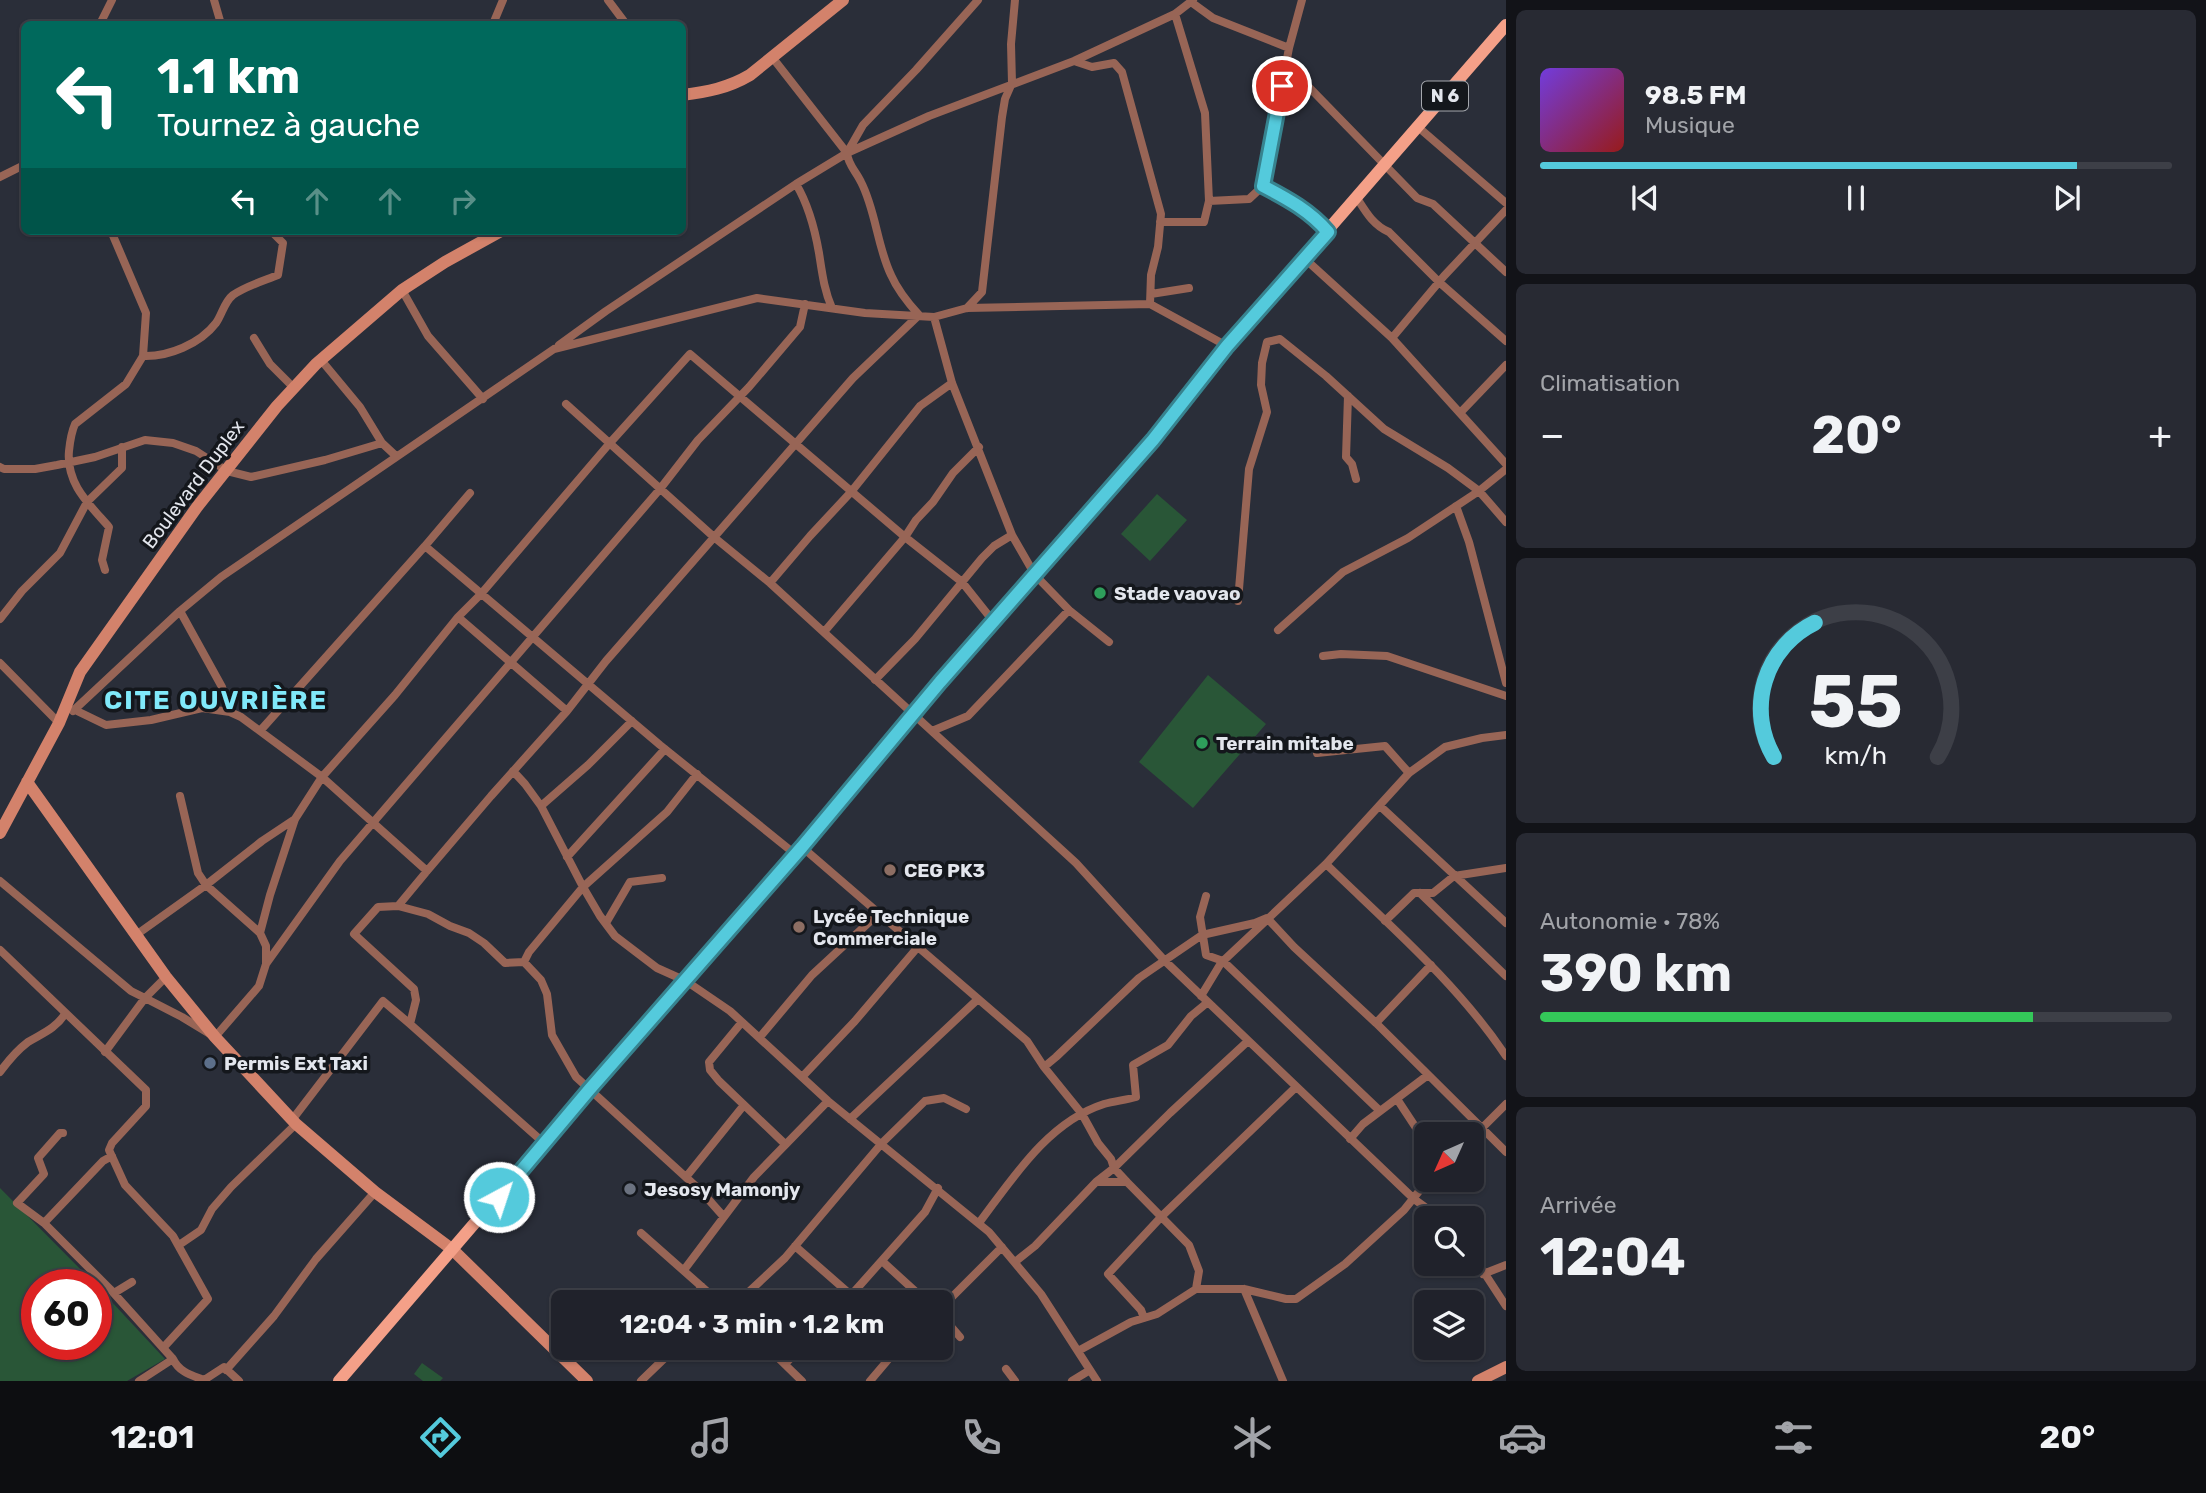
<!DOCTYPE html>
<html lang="fr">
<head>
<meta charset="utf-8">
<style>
  body { margin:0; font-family:Rubik,sans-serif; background:#282a33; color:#f1f3f6; height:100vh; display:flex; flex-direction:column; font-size:26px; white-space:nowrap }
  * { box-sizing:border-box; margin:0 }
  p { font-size:23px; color:#a2a4a9 }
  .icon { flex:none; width:38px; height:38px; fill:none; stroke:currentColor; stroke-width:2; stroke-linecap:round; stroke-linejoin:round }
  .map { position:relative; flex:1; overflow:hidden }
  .side { display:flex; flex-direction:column; gap:10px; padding:10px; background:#121318; width:700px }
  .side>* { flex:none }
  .guide { position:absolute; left:21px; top:21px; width:665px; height:214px; border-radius:10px; box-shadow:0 2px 5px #0004,0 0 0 2px #3d3f47; background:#00695c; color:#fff; overflow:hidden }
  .needle { width:46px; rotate:225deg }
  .controls { position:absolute; left:1414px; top:1122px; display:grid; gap:14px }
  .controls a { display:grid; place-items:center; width:70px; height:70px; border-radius:10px; background:#20222b; box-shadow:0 2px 5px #0004,0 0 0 2px #3d3f47; font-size:35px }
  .speed { position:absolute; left:21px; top:1269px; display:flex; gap:14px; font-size:35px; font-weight:700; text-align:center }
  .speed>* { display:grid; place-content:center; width:91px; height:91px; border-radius:50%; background:#20222b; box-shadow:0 2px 5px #0004,0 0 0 2px #3d3f47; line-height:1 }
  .speed .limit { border:10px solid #d22; background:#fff; color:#111 }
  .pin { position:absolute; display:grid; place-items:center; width:60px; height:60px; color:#fff; margin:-30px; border:4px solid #fff; border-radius:50%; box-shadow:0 2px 7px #0007 }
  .me { position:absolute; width:77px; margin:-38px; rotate:40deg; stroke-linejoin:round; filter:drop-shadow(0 0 5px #0008) }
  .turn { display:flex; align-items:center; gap:24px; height:147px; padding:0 21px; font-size:32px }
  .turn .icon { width:91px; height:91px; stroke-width:2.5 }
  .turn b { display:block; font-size:49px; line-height:60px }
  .lanes { display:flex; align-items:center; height:66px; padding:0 21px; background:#0003; justify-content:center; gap:35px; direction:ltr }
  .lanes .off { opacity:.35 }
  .big { font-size:52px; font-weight:700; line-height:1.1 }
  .side .tile { flex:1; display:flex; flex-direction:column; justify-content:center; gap:10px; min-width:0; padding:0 24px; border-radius:10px; background:#282a33 }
  .side .dial { align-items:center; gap:0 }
  .dial svg { height:182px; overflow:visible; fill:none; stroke:#3d3f47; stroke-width:7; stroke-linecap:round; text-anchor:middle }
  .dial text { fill:#f1f3f6; stroke:none }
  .song { display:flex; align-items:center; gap:21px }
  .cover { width:84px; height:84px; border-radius:10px; background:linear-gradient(135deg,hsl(260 70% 55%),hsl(0 70% 35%)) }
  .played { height:7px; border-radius:4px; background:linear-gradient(90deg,#54cadc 85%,#3d3f47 85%) }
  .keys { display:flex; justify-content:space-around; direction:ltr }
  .heat { display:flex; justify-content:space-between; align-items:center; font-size:38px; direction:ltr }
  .charge { height:10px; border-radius:5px; background:linear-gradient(90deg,#34c759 78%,#3d3f47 0) }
  .trip { position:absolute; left:551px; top:1290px; width:402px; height:70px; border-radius:10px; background:#20222b; box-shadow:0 2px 5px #0004,0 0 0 2px #3d3f47; font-weight:700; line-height:70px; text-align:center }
  .menu { display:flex; height:112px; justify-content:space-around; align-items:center; background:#0d0e11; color:#a2a4a9 }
  .menu .icon { width:49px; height:49px }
  .menu .on { color:#54cadc }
  .menu b { font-size:32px; color:#f1f3f6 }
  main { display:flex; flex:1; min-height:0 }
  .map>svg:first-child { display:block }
</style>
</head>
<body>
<main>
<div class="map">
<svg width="1506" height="1381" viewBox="0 0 1506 1381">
  <rect width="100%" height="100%" fill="#2a2e39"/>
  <path fill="#295637" d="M1157,494L1187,520L1150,561L1121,534Z
    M1208,675L1266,724L1193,808L1139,762Z
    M0,1188L95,1284H37V1344H96V1285L165,1359L127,1381H0Z
    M422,1363L443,1378L440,1381H423L414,1374Z"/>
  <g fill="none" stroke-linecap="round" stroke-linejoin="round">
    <path stroke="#986556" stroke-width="8" d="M214,0L221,24
      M608,0L626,24
      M1302,0L1289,48L1263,186C1287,199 1310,211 1327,232
      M1191,2L1213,18L1289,48
      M1175,14L1205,113L1209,201
      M100,24L112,0
      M493,24L503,0
      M1074,61L1092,67L1114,63L1122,72L1161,214L1158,247L1151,275L1150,304
      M1285,69L1302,80L1417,198L1433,204L1506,272
      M1418,127L1506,203
      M847,153L863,125L916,70L978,0
      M0,177L24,165
      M796,184C808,204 815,230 819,253C822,272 824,290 832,308
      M1357,198C1366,212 1373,225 1389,232L1439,282L1506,341
      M1160,222H1204L1209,201L1249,199L1263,186
      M1304,258L1392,338L1506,464
      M402,290L428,336L483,399
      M1151,294L1189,288
      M967,308L982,292L1002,117L1005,99L1012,83L1011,44L1015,0
      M934,317L952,383L1012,535L1035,575L1069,610L1109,642
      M254,338L270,364L294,388
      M1392,338L1444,276L1506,210
      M559,345L606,311L796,184L847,153L929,116L1074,61L1175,14L1193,0
      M143,356C168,357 200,344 216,323C222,315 224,302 233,295C246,286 263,281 278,275L283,243L271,231
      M321,360L360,407L382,443L396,456
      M1348,396L1346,457L1352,464L1356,479
      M566,404L715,538L770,583L1076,863L1165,961L1414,1199L1440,1218
      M1460,413L1506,365
      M0,467L4,469H35L57,465L95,457L145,440L173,443L196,451L227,471L251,477L325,460L382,443
      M470,493L425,546L660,745L795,854
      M1456,506L1469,542L1506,683
      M105,570L102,560L109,527C89,504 66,484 69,451C70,441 71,433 75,424L126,384L143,356L146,313L111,231
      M770,583L810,536L851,492L920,406L952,383
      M1238,601L1249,469L1267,412L1261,385L1262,363L1267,342L1280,339L1326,376L1384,429L1448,468L1479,491L1506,522
      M180,611L222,687L230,712
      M458,617L567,711
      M0,619L22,591L60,553L87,502L122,468V447
      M1278,630L1343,572L1408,538L1479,491L1506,469
      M824,632L905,537L916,520L933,502L953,473L979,447
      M1323,656L1341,654L1387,656L1506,696
      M0,663L59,723L61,721
      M875,680L915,639L982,558L994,546L1012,535
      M75,710L106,725L151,720L202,708L230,712L241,717L322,777L427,871L491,796L567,711L606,661L853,378L919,315C908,303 898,291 891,275C877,246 876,211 861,182C856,171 848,165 847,153L772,57
      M73,711L180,611L221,577L554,349L757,298L865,313L934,317L967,308L1150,304L1227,346
      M260,731L425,546
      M932,731L968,716L1069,610
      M1317,753L1385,746L1409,773L1445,747L1482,738L1506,735
      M513,771L525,784L541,806L583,887L600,916L615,936L657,968L686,981L730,1011L828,1101L989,1232L1041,1294L1097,1381
      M180,796L198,873L206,885L260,933
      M541,806L588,765L632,721
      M1380,806L1506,923
      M802,847L1027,1041L1044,1067L1056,1057L1139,978L1202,935L1255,923L1267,918L1294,947L1376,1023L1506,1152
      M567,857L665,749
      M1326,864C1389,925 1457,983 1506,1056
      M427,871L398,906L378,907L354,934L414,989L416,1000L410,1024L544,1143
      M0,881L131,991L145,998L166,977
      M1420,893L1506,976
      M1206,896L1200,917L1206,955L1223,961L1380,1111
      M398,906L428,914L450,926L469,933L484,943L505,963L524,962L529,952L583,887L667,812L697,774
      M1385,921L1414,893H1433L1454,876L1506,868
      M606,923L630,882L662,878
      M136,935L206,885L262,841L295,819
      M0,950L146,1090V1106L112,1143L109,1150L125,1185L173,1236L208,1299L163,1348
      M524,962L541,980L547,994L552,1035L576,1077L701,1191L724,1217
      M266,964V946L260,933L270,895L295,819L322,777L395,695L458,617L481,594L609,444L690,354L905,537L962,582L993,621
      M1201,996L1221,963L1326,864L1409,773
      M742,1022L709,1062L710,1070L719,1081L785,1144
      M1376,1023L1431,965
      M760,1037L812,975L878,914
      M105,1052L145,998L182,1017L215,1037L259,986L266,964L340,861L660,489L698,440L749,387L800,327L805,304
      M1044,1067L1082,1114L1098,1143L1111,1159L1114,1168L1127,1182
      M0,1072C8,1061 16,1051 28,1042C43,1033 55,1029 65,1014
      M803,1076L855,1021L917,948
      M1397,1099L1426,1143
      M850,1119L978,999
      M292,1120L383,1001L410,1024
      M1472,1138L1506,1104
      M1350,1139L1363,1124L1428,1075
      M112,1156L103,1161L44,1223L110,1289L173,1359L139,1381
      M686,1177L744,1105
      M1096,1182L1114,1168L1170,1113L1248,1041
      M44,1223L17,1203L44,1174L38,1158L60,1133H63
      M979,1223C1013,1178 1048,1122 1104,1104C1115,1101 1126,1100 1136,1097L1133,1065L1168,1045L1191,1016L1208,1002
      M641,1233L719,1302
      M179,1245L201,1230L212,1209L231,1187L296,1124
      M795,1246L851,1295
      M1472,1254L1506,1306
      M882,1261L927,1302
      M1015,1262L1035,1246L1096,1182H1127L1189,1245L1199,1271L1196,1289L1157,1314L1131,1322L1078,1351
      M684,1270L754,1177L828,1101
      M1483,1274L1506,1265
      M1196,1289H1244L1286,1299H1296L1345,1264L1404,1210L1428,1180
      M1244,1289L1283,1381
      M114,1293L132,1282
      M694,1302L701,1286
      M738,1302L785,1258L882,1143L925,1101L944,1098L966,1109
      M845,1302L925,1212L938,1188
      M942,1307L1002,1247
      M942,1316L960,1337
      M1144,1318L1141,1310L1108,1274L1162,1216L1296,1087
      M768,1348L802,1381
      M173,1359C179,1372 191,1375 204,1380L224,1367L239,1381
      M786,1363L801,1348
      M1006,1369L1015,1381
      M226,1370L274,1316L316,1259L375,1192
      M641,1381L671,1352L673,1348
      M870,1381L898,1348
      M1072,1381L1090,1370"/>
    <path stroke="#d3826b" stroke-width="12" d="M682,95C707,92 728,88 750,75L843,0
      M27,782L166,977L215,1037L296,1124L375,1192L453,1250L587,1381
      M0,833L59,723L80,672L197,507L277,406L316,364L402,290L445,262L501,231
      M1478,1381L1506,1367"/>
    <path stroke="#f4a088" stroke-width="12" d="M339,1381L589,1090L802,847L993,621L1153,440L1227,346L1506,25"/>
  </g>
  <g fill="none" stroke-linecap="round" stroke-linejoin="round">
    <defs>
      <path id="route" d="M499,1197L589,1090L802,847L940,682L1153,440L1227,346L1328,232C1310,211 1288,199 1263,186L1282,86"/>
    </defs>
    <use href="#route" stroke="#37838f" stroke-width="18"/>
    <use href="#route" stroke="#54cadc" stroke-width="12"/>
  </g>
  <g fill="#2e9e5b" stroke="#14171c" stroke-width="2.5">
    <circle cx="1100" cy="593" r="7"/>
    <circle cx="1202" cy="743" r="7"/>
  </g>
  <g fill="#8d6e63" stroke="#14171c" stroke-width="2.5">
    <circle cx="890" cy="870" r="7"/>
    <circle cx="799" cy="927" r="7"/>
  </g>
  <circle fill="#5c6f8a" stroke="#14171c" stroke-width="2.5" cx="210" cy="1063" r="7"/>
  <circle fill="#6b7280" stroke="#14171c" stroke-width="2.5" cx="630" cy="1189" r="7"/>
  <g text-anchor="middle" stroke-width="7" stroke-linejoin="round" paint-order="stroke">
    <rect fill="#14171c" stroke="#a5a8ae" stroke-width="2" x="1422" y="81.5" width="46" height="29" rx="5"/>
    <g font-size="18" font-weight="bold" fill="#e3e6ed">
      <text x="1445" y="102">N 6</text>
    </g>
    <g font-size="19" fill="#e3e6ed" stroke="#14171c">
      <text transform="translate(193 484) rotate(-53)" y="7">Boulevard Duplex</text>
    </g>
    <g font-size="19" font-weight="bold" fill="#e3e6ed" stroke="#14171c" text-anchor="start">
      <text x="1114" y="600">Stade vaovao</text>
      <text x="1216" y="750">Terrain mitabe</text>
      <text x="904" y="877">CEG PK3</text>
      <text x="813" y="923">Lycée Technique<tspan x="813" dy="22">Commerciale</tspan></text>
      <text x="224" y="1070">Permis Ext Taxi</text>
      <text x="644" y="1196">Jesosy Mamonjy</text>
    </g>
    <g font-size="26" font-weight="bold" letter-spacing="2" fill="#80e9fa" stroke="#14171c">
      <text x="216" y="709">CITE OUVRIÈRE</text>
    </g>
  </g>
</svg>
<div class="controls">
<a><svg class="needle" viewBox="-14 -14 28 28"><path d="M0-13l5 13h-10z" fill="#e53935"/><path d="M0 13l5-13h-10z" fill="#a2a4a9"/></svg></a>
<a><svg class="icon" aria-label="search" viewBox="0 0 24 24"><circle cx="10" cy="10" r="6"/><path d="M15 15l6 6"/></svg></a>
<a><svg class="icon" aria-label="layers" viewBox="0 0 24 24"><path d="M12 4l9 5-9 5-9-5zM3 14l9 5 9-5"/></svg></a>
</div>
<div class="speed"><div class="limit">60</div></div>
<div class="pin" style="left:1282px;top:86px;background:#d93025"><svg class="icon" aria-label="arrive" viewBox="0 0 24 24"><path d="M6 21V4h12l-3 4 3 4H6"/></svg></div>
<svg class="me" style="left:499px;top:1197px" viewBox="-20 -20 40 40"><circle r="17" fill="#54cadc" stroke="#fff" stroke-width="3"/><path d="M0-11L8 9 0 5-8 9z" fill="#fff"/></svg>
<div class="trip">12:04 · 3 min · 1.2 km</div>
<div class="guide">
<div class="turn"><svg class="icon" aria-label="left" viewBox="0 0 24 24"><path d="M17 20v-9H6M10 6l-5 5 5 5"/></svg><div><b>1.1 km</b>Tournez à gauche</div></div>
<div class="lanes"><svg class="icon" aria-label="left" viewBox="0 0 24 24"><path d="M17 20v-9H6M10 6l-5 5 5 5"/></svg><svg class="icon off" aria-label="ahead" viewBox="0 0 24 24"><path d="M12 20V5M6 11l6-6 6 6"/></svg><svg class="icon off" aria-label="ahead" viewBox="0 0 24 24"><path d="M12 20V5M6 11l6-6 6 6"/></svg><svg class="icon off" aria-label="right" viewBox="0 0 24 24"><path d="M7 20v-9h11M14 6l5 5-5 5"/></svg></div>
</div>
</div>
<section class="side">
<div class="tile">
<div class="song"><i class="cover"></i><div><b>98.5 FM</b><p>Musique</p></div></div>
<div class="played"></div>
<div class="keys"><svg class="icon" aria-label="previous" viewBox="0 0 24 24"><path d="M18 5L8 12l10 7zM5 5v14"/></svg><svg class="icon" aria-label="pause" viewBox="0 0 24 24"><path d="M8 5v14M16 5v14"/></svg><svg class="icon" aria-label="next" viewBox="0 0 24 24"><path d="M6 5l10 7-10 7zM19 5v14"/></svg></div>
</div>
<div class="tile"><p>Climatisation</p>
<div class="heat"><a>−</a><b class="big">20°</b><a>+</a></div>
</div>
<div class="tile dial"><svg viewBox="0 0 100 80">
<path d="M14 69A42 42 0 1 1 86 69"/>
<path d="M14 69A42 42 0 0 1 32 10" stroke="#54cadc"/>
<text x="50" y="56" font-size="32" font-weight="700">55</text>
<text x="50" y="72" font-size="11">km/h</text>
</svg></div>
<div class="tile"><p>Autonomie · 78%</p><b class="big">390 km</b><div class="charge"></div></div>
<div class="tile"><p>Arrivée</p><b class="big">12:04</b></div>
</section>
</main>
<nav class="menu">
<b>12:01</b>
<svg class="icon on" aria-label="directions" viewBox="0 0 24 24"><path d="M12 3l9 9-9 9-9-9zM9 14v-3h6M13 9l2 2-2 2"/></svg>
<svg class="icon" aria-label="music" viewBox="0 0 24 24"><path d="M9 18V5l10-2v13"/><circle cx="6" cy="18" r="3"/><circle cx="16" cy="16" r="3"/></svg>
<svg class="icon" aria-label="phone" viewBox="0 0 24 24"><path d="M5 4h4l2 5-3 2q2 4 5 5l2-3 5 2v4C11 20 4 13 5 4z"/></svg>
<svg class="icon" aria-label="climate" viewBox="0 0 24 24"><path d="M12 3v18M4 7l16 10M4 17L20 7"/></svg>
<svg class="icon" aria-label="car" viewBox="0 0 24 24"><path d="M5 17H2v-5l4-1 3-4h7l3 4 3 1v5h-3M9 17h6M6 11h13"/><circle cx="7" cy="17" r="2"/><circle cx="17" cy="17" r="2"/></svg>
<svg class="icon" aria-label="filters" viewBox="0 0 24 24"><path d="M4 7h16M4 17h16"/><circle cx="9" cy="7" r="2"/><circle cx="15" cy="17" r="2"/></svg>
<b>20°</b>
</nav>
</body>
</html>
